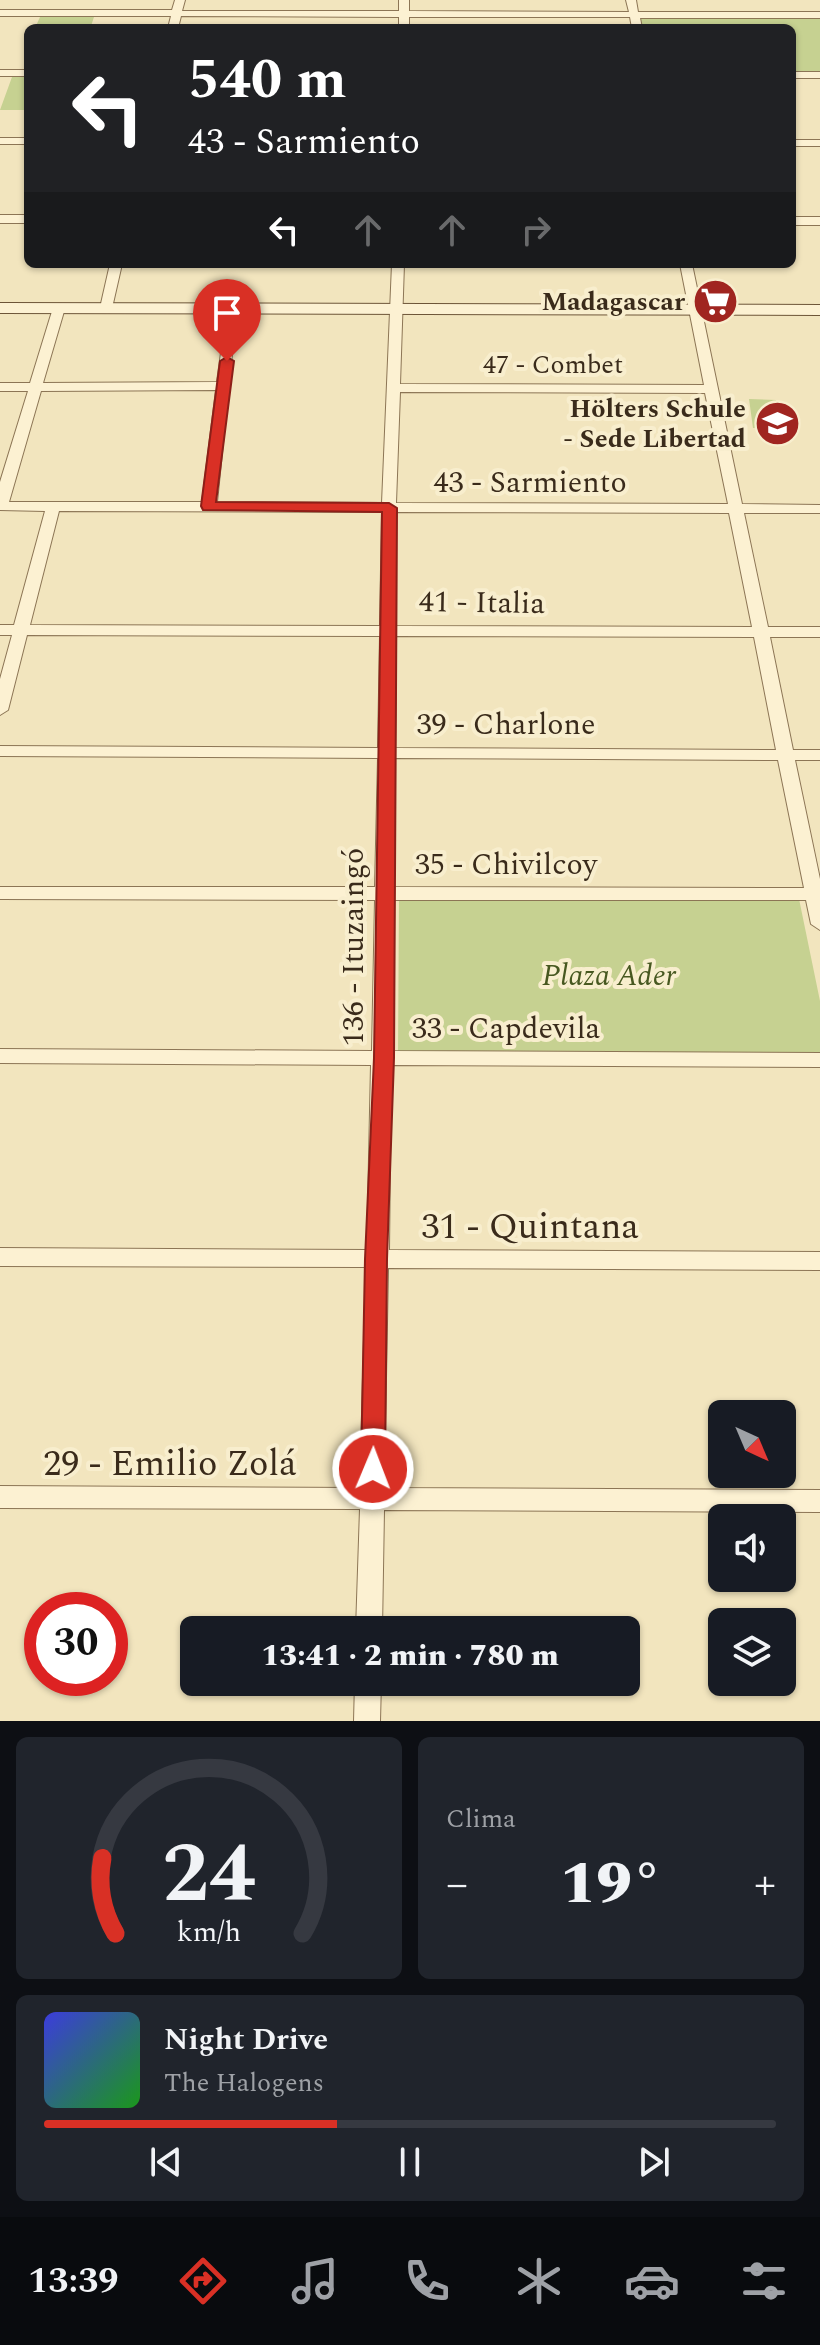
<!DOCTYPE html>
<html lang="es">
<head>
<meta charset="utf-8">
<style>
  body { margin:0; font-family:Spectral,serif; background:#20242c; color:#f1f3f6; height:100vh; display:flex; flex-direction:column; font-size:30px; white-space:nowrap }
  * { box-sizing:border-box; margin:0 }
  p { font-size:26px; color:#9ea1a6 }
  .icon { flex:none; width:44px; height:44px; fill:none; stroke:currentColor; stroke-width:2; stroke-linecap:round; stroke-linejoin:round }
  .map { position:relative; height:1721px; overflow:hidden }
  .sheet { display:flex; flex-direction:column; gap:16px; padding:16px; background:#0d0f14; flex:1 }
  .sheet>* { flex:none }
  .guide { position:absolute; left:24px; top:24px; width:772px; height:244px; border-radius:12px; box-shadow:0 2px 6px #0004; background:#202124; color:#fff; overflow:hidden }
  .needle { width:52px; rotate:136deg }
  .tools { position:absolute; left:708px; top:1400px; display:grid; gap:16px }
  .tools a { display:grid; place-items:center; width:88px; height:88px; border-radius:12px; background:#171b24; box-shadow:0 2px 6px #0004; font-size:40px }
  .speed { position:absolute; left:24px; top:1592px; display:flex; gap:16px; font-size:40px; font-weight:700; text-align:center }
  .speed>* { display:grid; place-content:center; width:104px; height:104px; border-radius:50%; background:#171b24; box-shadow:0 2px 6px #0004; line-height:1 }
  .speed .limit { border:12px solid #d22; background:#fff; color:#111 }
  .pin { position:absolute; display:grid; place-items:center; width:68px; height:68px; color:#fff; margin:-82px -34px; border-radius:50% 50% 50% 0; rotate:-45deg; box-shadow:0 0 8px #0007 }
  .pin .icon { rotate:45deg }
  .me { position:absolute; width:88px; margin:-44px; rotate:1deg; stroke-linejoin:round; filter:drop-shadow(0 0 6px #0008) }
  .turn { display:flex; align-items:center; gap:28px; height:168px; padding:0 32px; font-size:36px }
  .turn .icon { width:104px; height:104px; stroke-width:2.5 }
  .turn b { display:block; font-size:56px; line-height:68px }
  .lanes { display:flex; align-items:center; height:76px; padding:0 32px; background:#0003; justify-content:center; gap:40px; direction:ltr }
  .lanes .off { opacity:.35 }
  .big { font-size:60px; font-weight:800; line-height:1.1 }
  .sheet .widget { flex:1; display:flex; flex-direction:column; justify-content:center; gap:12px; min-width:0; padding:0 28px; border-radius:12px; background:#20242c }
  .sheet .dial { align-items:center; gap:0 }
  .dial svg { height:208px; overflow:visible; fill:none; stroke:#363941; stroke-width:7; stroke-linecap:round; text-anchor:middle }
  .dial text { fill:#f1f3f6; stroke:none }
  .song { display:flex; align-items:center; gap:24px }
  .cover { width:96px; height:96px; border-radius:12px; background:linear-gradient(135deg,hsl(240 70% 55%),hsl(120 70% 35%)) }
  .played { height:8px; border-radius:4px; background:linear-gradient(90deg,#d93025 40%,#363941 40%) }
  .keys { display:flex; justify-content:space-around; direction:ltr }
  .heat { display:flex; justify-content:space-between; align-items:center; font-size:44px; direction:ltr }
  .sheet .tiles { flex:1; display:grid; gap:16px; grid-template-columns:1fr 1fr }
  .widget:last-child { grid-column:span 2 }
  .trip { position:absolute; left:180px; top:1616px; width:460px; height:80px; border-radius:12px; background:#171b24; box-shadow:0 2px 6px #0004; font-weight:800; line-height:80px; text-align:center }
  .menu { display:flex; height:128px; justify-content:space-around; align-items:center; background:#090b0e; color:#9ea1a6 }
  .menu .icon { width:56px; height:56px }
  .menu .selected { color:#d93025 }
  .menu b { font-size:36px; color:#f1f3f6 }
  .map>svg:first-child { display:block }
</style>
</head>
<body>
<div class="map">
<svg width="820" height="1721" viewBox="0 0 820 1721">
  <rect width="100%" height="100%" fill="#f2e5be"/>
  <path fill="#c6d191" d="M40,17H94L91,26L120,27L35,28Z
    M638,17L820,18V74H792V28H641Z
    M12,77H28V110H0Z
    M749,399L776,400L780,428H753Z
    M798,894L820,1001V1054L398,1056L399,895Z"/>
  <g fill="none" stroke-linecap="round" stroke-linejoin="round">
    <defs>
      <path id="street" d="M175,0H185L182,11H399V0H409V11L629,12L626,0H636L638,12H820V18H640L642,28H632L630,17H409V28H399V17L181,16L178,28H168L171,16H0V10H172Z
        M0,70H28V76H0Z
        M792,72H820V78H792Z
        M0,138H28V144H0Z
        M792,140H820V146H792Z
        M0,215H28V223H0Z
        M792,217H820V225H792Z
        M110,264H122L112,308L106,312L100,308Z
        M392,264H404L400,384L704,385L680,264H692L742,504L820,505V513H744L768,627H820V637H770L793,750H820V760H795L820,879V930L811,924L806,900H393L392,1051L820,1053V1067L391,1065L389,1250L820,1252V1270L388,1268L384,1488L820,1490V1512L384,1510L382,1630H356L360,1509L0,1508V1486L360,1488L366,1267L0,1266V1248L367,1250L371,1065L0,1063V1049L372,1051L375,900L0,899V887H375L378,758L0,756V746L378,748L380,636L27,635L8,710L0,715V679L12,635H0V625H14L45,511L0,510V482L28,391H0V383H30L53,308L59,304L65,308L43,383L217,382L227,309L237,306L217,502L382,503ZM216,390L202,502H9L41,391ZM400,392L705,393L728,504L396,503ZM59,511L382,512L380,626L30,625ZM396,512L729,513L752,627L396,626ZM396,636L754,637L776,750L395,748ZM395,758L778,760L804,888L394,887Z
        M355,1682H381L380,1721H354Z"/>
      <path id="secondary" d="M0,303L820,305V315L0,313Z"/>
    </defs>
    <use href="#street" stroke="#8c7555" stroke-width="2"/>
    <use href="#secondary" stroke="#6d5538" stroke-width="2"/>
    <use href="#street" fill="#fcf1d2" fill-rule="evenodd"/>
    <use href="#secondary" fill="#fcf1d2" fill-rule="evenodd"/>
  </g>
  <path fill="#d93025" stroke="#8d1f18" stroke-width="2" d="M227,357L234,361L216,502L389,503L397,508L394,1058L387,1259L385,1469L381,1476L373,1479L364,1476L361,1469L365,1259L374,1058L382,512L203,510L201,506L220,361Z"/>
  <defs>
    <symbol id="supermarket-disc" viewBox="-11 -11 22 22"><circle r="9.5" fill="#a02520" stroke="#f8eece"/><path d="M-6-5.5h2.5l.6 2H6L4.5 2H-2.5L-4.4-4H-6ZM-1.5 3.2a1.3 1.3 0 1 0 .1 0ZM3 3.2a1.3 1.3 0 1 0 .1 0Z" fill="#fff"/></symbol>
    <symbol id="school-disc" viewBox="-11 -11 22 22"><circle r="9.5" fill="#a02520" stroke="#f8eece"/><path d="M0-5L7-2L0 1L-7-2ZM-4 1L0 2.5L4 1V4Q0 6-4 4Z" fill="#fff"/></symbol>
  </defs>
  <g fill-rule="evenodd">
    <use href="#supermarket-disc" x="690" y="276" width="51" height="51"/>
    <use href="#school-disc" x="752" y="398" width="51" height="51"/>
  </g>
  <g text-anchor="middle" stroke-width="8" stroke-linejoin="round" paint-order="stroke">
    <g font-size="26" font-weight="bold" fill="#3a2b1b" stroke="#f8eece" text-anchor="end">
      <text x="685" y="310">Madagascar</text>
      <text x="746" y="417">Hölters Schule<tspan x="746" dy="30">- Sede Libertad</tspan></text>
    </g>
    <g font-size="26" fill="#3a2b1b" stroke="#f8eece">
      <text x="553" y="373">47 - Combet</text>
    </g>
    <g font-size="30" fill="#3a2b1b" stroke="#f8eece">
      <text x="530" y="492">43 - Sarmiento</text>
      <text transform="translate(482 602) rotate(1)" y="10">41 - Italia</text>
      <text x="506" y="734">39 - Charlone</text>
      <text x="506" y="874">35 - Chivilcoy</text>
      <text transform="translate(353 947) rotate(-90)" y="10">136 - Ituzaingó</text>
      <text x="506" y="1038">33 - Capdevila</text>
    </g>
    <g font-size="30" font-style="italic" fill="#475820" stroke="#f8eece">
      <text x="609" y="985">Plaza Ader</text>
    </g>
    <g font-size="36" fill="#3a2b1b" stroke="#f8eece">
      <text x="530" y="1238">31 - Quintana</text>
      <text x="170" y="1475">29 - Emilio Zolá</text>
    </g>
  </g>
</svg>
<div class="tools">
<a><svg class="needle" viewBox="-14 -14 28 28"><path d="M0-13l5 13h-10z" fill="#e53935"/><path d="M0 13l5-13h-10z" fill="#9ea1a6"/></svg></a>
<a><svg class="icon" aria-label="sound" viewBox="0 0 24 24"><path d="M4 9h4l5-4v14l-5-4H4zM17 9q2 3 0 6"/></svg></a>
<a><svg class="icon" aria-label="layers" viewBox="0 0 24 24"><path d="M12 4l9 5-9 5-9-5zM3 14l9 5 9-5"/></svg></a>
</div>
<div class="speed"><div class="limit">30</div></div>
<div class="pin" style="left:227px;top:361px;background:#d93025"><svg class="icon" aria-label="arrive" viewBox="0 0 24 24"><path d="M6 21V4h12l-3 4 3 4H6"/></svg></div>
<svg class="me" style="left:373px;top:1469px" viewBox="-20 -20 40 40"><circle r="17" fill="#d93025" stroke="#fff" stroke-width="3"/><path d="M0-11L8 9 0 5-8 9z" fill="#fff"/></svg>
<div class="trip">13:41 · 2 min · 780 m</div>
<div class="guide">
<div class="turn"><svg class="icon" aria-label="left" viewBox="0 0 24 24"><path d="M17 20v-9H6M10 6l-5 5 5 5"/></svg><div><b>540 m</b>43 - Sarmiento</div></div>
<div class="lanes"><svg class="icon" aria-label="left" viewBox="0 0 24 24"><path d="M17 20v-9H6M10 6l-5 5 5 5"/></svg><svg class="icon off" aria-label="ahead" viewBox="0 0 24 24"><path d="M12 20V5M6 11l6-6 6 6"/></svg><svg class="icon off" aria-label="ahead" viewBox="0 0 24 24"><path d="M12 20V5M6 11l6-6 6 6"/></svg><svg class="icon off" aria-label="right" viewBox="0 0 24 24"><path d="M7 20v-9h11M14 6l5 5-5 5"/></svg></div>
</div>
</div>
<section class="sheet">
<div class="tiles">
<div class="widget dial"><svg viewBox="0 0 100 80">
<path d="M14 69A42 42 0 1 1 86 69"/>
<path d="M14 69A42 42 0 0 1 9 40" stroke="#d93025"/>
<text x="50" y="56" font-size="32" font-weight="700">24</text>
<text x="50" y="72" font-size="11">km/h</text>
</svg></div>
<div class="widget"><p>Clima</p>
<div class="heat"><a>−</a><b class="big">19°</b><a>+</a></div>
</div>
<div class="widget">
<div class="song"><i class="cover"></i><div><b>Night Drive</b><p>The Halogens</p></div></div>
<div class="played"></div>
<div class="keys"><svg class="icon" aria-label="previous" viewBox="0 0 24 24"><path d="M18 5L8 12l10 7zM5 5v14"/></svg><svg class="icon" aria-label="pause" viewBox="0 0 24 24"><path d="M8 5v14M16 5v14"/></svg><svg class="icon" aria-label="next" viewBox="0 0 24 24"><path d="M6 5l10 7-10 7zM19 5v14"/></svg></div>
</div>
</div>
</section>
<nav class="menu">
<b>13:39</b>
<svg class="icon selected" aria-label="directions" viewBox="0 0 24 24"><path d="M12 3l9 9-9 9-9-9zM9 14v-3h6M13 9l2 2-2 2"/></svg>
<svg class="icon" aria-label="music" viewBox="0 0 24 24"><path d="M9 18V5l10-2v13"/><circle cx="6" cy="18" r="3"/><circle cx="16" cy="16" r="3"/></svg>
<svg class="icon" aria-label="phone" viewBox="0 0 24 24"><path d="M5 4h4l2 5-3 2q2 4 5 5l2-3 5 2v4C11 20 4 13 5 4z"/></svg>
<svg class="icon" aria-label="climate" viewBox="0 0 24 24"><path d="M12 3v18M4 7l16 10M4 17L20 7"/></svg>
<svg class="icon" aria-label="car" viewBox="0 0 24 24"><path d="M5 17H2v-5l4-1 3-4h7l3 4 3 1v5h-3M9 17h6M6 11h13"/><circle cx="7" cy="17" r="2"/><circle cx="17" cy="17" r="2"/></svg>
<svg class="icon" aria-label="filters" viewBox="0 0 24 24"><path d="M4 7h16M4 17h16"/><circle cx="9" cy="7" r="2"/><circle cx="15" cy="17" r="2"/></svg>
</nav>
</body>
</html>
